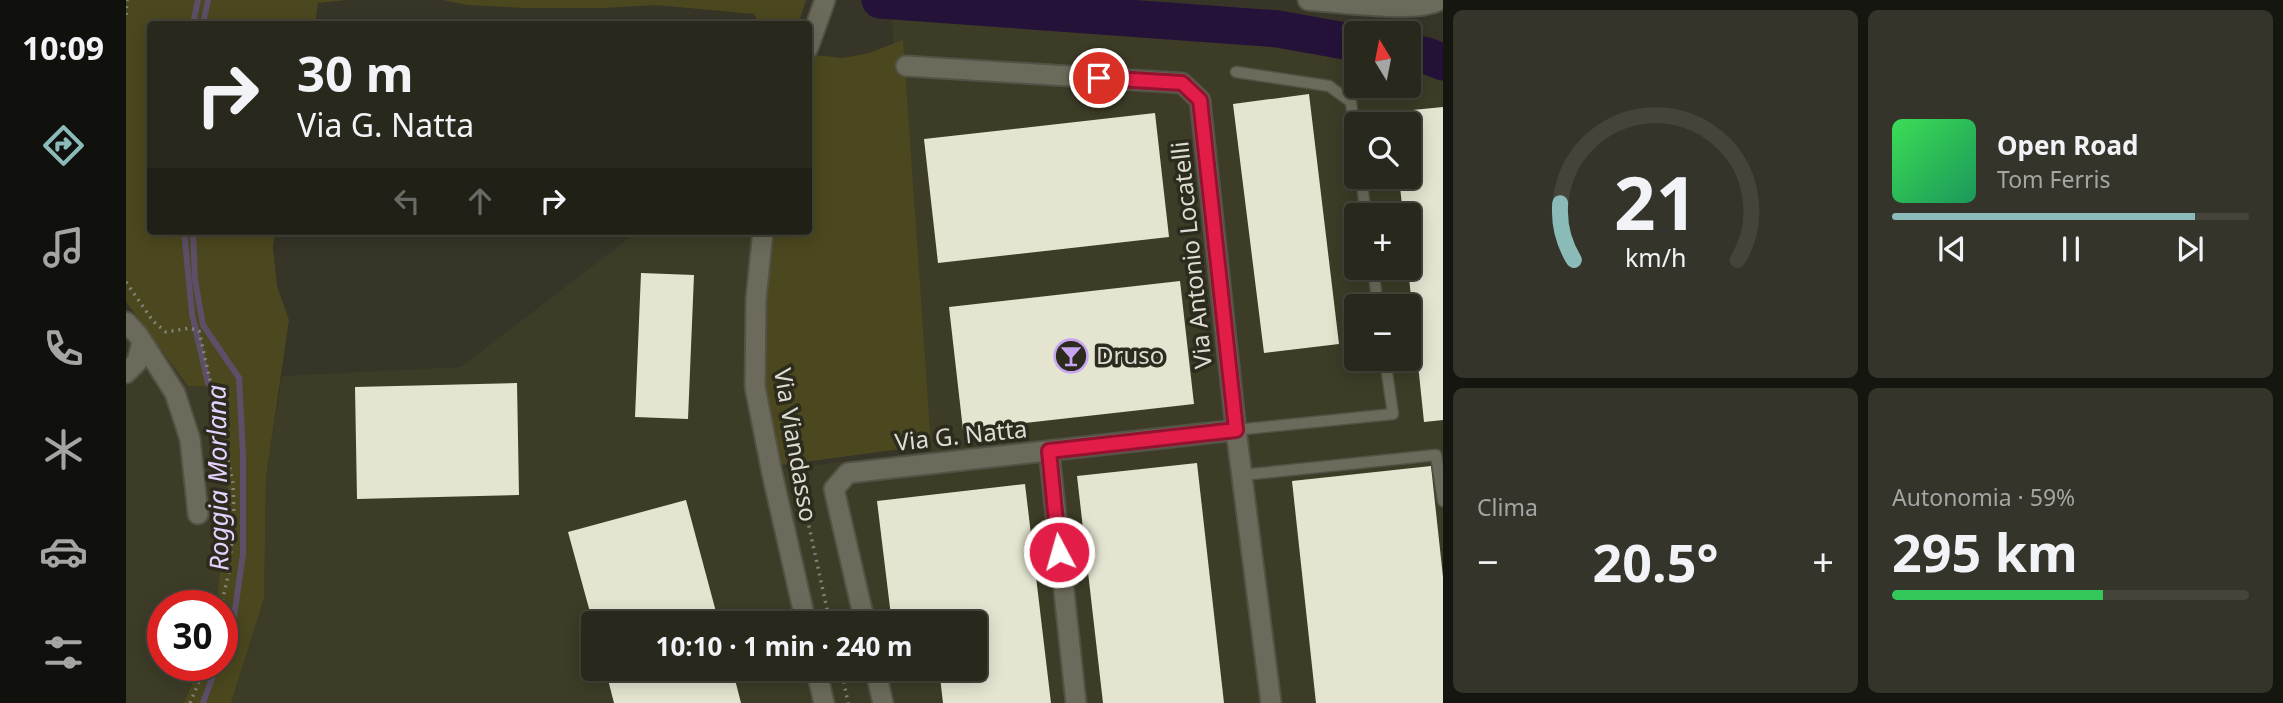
<!DOCTYPE html>
<html lang="it">
<head>
<meta charset="utf-8">
<style>
  body { margin:0; font-family:"Noto Sans",sans-serif; background:#34342a; color:#f1f3f6; height:100vh; display:flex; flex-direction:column; font-size:26px; white-space:nowrap }
  * { box-sizing:border-box; margin:0 }
  p { font-size:23px; color:#a5a6a4 }
  .icon { flex:none; width:38px; height:38px; fill:none; stroke:currentColor; stroke-width:2; stroke-linecap:round; stroke-linejoin:round }
  .map { position:relative; flex:1; overflow:hidden }
  .sheet { display:flex; flex-direction:column; gap:10px; padding:10px; background:#161610; width:840px }
  .sheet>* { flex:none }
  .top-card { position:absolute; left:21px; top:21px; width:665px; height:214px; border-radius:7px; box-shadow:0 4px 18px #0003,0 0 0 2px #44443b; background:#28281d; color:#f1f3f6; overflow:hidden }
  .needle { width:46px; rotate:350deg }
  .tools { position:absolute; left:1218px; top:21px; display:grid; gap:14px }
  .tools a { display:grid; place-items:center; width:77px; height:77px; border-radius:7px; background:#28281d; box-shadow:0 4px 18px #0003,0 0 0 2px #44443b; font-size:35px }
  .speed { position:absolute; left:21px; top:590px; display:flex; gap:14px; font-size:35px; font-weight:700; text-align:center }
  .speed>* { display:grid; place-content:center; width:91px; height:91px; border-radius:50%; background:#28281d; box-shadow:0 4px 18px #0003,0 0 0 2px #44443b; line-height:1 }
  .speed .limit { border:10px solid #d22; background:#fff; color:#111 }
  .pin { position:absolute; display:grid; place-items:center; width:60px; height:60px; color:#fff; margin:-30px; border:4px solid #fff; border-radius:50%; box-shadow:0 2px 7px #0007 }
  .me { position:absolute; width:77px; margin:-38px; rotate:354deg; stroke-linejoin:round; filter:drop-shadow(0 0 5px #0008) }
  .turn { display:flex; align-items:center; gap:24px; height:147px; padding:0 35px; font-size:32px }
  .turn .icon { width:91px; height:91px; stroke-width:2.5 }
  .turn b { display:block; font-size:49px; line-height:60px }
  .lanes { display:flex; align-items:center; height:66px; padding:0 35px; background:#0003; justify-content:center; gap:35px; direction:ltr }
  .lanes .off { opacity:.35 }
  .big { font-size:52px; font-weight:700; line-height:1.1 }
  .sheet .tile { flex:1; display:flex; flex-direction:column; justify-content:center; gap:10px; min-width:0; padding:0 24px; border-radius:10px; background:#34342a }
  .sheet .dial { align-items:center; gap:0 }
  .dial svg { height:182px; overflow:visible; fill:none; stroke:#44443b; stroke-width:7; stroke-linecap:round; text-anchor:middle }
  .dial text { fill:#f1f3f6; stroke:none }
  .song { display:flex; align-items:center; gap:21px }
  .cover { width:84px; height:84px; border-radius:10px; background:linear-gradient(135deg,hsl(130 70% 55%),hsl(150 70% 35%)) }
  .played { height:7px; border-radius:4px; background:linear-gradient(90deg,#8bbbb9 85%,#44443b 85%) }
  .keys { display:flex; justify-content:space-around; direction:ltr }
  .heat { display:flex; justify-content:space-between; align-items:center; font-size:38px; direction:ltr }
  .charge { height:10px; border-radius:5px; background:linear-gradient(90deg,#34c759 59%,#44443b 0) }
  .sheet .tiles { flex:1; display:grid; gap:10px; grid-template-columns:repeat(2,1fr) }
  .trip { position:absolute; left:455px; top:611px; width:406px; height:70px; border-radius:7px; background:#28281d; box-shadow:0 4px 18px #0003,0 0 0 2px #44443b; font-weight:700; line-height:70px; text-align:center }
  main { display:flex; flex:1; min-height:0 }
  .tabs { display:flex; flex-direction:column; width:126px; justify-content:space-around; align-items:center; background:#10100c; color:#a5a6a4 }
  .tabs .icon { width:49px; height:49px }
  .tabs .active { color:#8bbbb9 }
  .tabs b { font-size:32px; color:#f1f3f6 }
  .map>svg:first-child { display:block }
</style>
</head>
<body>
<main>
<nav class="tabs">
<b>10:09</b>
<svg class="icon active" aria-label="directions" viewBox="0 0 24 24"><path d="M12 3l9 9-9 9-9-9zM9 14v-3h6M13 9l2 2-2 2"/></svg>
<svg class="icon" aria-label="music" viewBox="0 0 24 24"><path d="M9 18V5l10-2v13"/><circle cx="6" cy="18" r="3"/><circle cx="16" cy="16" r="3"/></svg>
<svg class="icon" aria-label="phone" viewBox="0 0 24 24"><path d="M5 4h4l2 5-3 2q2 4 5 5l2-3 5 2v4C11 20 4 13 5 4z"/></svg>
<svg class="icon" aria-label="climate" viewBox="0 0 24 24"><path d="M12 3v18M4 7l16 10M4 17L20 7"/></svg>
<svg class="icon" aria-label="car" viewBox="0 0 24 24"><path d="M5 17H2v-5l4-1 3-4h7l3 4 3 1v5h-3M9 17h6M6 11h13"/><circle cx="7" cy="17" r="2"/><circle cx="17" cy="17" r="2"/></svg>
<svg class="icon" aria-label="filters" viewBox="0 0 24 24"><path d="M4 7h16M4 17h16"/><circle cx="9" cy="7" r="2"/><circle cx="15" cy="17" r="2"/></svg>
</nav>
<div class="map">
<svg width="1317" height="703" viewBox="0 0 1317 703">
  <rect width="100%" height="100%" fill="#363527"/>
  <path fill="#3d3c27" fill-rule="evenodd" d="M765,10L1126,25L1230,39V86H1283V51L1317,61V703H105L138,598L140,477L156,376L335,367L512,231H654L646,293L657,469L805,451ZM1230,124H1283V177H1230ZM1230,215H1283V268H1230ZM1230,306H1283V359H1230ZM467,623H849V668H467Z
    M17,323L62,386L87,387L103,500L90,605L37,606V665H74L58,703H0V326Z"/>
  <path fill="#4b481f" d="M0,0H221L192,3L189,24H24V231H149L147,248L151,286L163,320L140,477L138,598L105,703H58L74,665H96V606L90,605L103,500L87,387L62,386L0,302Z
    M317,0H680L672,24H633L628,14L530,5L477,8H399L341,5Z
    M777,40L805,445L648,466L640,416L636,325L641,231H682V78L688,55L717,58L743,53Z"/>
  <g fill="none" stroke-linecap="round" stroke-linejoin="round">
    <path stroke="#5c4f67" stroke-width="6" d="M67,24L72,0
      M77,24L82,0
      M58,231L66,314L82,383
      M67,231L69,280L77,325L113,378L117,454V554L108,617L96,649
      M77,703L91,665"/>
    <path stroke="#251239" stroke-width="37" d="M754,0L1152,29L1230,43
      M1283,52L1301,56L1317,62"/>
  </g>
  <path fill="#e4e4d1" d="M1183,94L1213,344L1138,353L1107,104Z
    M1317,107V420L1298,422L1282,268L1283,215H1277L1273,177H1283V124H1267L1266,112Z
    M1029,113L1043,237L812,263L798,139Z
    M515,273L568,275L562,419L509,417Z
    M1054,281L1068,404L837,430L823,307Z
    M391,383L393,495L231,499L229,387Z
    M1071,463L1098,703H977L951,476Z
    M1305,466L1317,577V703H1190L1166,481Z
    M899,484L925,703H817L813,668H849V623H807L806,611L765,616L751,501Z
    M560,500L593,623H467L442,532Z
    M479,668H606L615,703H488Z"/>
  <g fill="none" stroke-linecap="round" stroke-linejoin="round">
    <defs>
      <path id="service" d="M1110,72L1203,86L1225,102L1230,144
        M1235,177L1240,215
        M1247,268L1252,306
        M1110,430L1267,414L1259,359
        M1116,475L1310,455L1317,501"/>
      <path id="minor" d="M1182,0C1210,2 1293,14 1313,0
        M780,66L1056,83L1074,100L1110,430L1145,703
        M0,322L12,335L49,393L64,439L72,514
        M0,373L11,362L16,343
        M923,451L950,703
        M739,623L708,489L722,473L1110,430
        M749,668L757,703"/>
      <path id="tertiary" d="M682,48L699,0
        M637,231L630,299L629,387L646,473L680,623
        M690,668L698,703"/>
    </defs>
    <use href="#service" stroke="#535246" stroke-width="13"/>
    <use href="#minor" stroke="#535246" stroke-width="23"/>
    <use href="#tertiary" stroke="#535246" stroke-width="23"/>
    <path stroke="#838276" stroke-width="3.5" stroke-dasharray="2 5" stroke-linecap="butt" d="M0,15L1,0
      M0,282L27,321L40,332L64,328L73,331L107,483L108,516L103,572L95,606
      M664,472L671,471L704,623
      M715,668L722,703
      M64,703L80,665"/>
    <use href="#service" stroke="#6c6b5b" stroke-width="10"/>
    <use href="#minor" stroke="#6c6b5b" stroke-width="19"/>
    <use href="#tertiary" stroke="#6c6b5b" stroke-width="19"/>
  </g>
  <g fill="none" stroke-linecap="round" stroke-linejoin="round">
    <defs>
      <path id="route" d="M933,552L923,451L1110,430L1074,100L1056,83L973,78"/>
    </defs>
    <use href="#route" stroke="#92132f" stroke-width="18"/>
    <use href="#route" stroke="#e11d48" stroke-width="12"/>
  </g>
  <defs>
    <symbol id="bar-ring" viewBox="-11 -11 22 22"><circle r="9.5" fill="#2c2b1d" stroke="#c6a6f0" stroke-width="1.5"/><path d="M-6-5H6L.8 .8V4.5H3.5V6h-7V4.5H-.8V.8Z" fill="#c6a6f0"/></symbol>
  </defs>
  <g fill-rule="evenodd">
    <use href="#bar-ring" x="926" y="337" width="38" height="38"/>
  </g>
  <g text-anchor="middle" stroke-width="7" stroke-linejoin="round" paint-order="stroke">
    <g font-size="24" fill="#dddcd3" stroke="#2c2b1d">
      <text transform="translate(1066 255) rotate(-96)" y="8">Via Antonio Locatelli</text>
      <text transform="translate(835 436) rotate(-6)" y="8">Via G. Natta</text>
      <text transform="translate(669 445) rotate(80)" y="8">Via Viandasso</text>
    </g>
    <g font-size="24" fill="#dddcd3" stroke="#2c2b1d" text-anchor="start">
      <text x="970" y="364">Druso</text>
    </g>
    <g font-size="26" font-style="italic" fill="#e5d2fe" stroke="#2c2b1d">
      <text transform="translate(92 478) rotate(-91)" y="9">Roggia Morlana</text>
    </g>
  </g>
</svg>
<div class="tools">
<a><svg class="needle" viewBox="-14 -14 28 28"><path d="M0-13l5 13h-10z" fill="#e53935"/><path d="M0 13l5-13h-10z" fill="#a5a6a4"/></svg></a>
<a><svg class="icon" aria-label="search" viewBox="0 0 24 24"><circle cx="10" cy="10" r="6"/><path d="M15 15l6 6"/></svg></a>
<a>+</a>
<a>−</a>
</div>
<div class="speed"><div class="limit">30</div></div>
<div class="pin" style="left:973px;top:78px;background:#d93025"><svg class="icon" aria-label="arrive" viewBox="0 0 24 24"><path d="M6 21V4h12l-3 4 3 4H6"/></svg></div>
<svg class="me" style="left:933px;top:552px" viewBox="-20 -20 40 40"><circle r="17" fill="#e11d48" stroke="#fff" stroke-width="3"/><path d="M0-11L8 9 0 5-8 9z" fill="#fff"/></svg>
<div class="trip">10:10 · 1 min · 240 m</div>
<div class="top-card">
<div class="turn"><svg class="icon" aria-label="right" viewBox="0 0 24 24"><path d="M7 20v-9h11M14 6l5 5-5 5"/></svg><div><b>30 m</b>Via G. Natta</div></div>
<div class="lanes"><svg class="icon off" aria-label="left" viewBox="0 0 24 24"><path d="M17 20v-9H6M10 6l-5 5 5 5"/></svg><svg class="icon off" aria-label="ahead" viewBox="0 0 24 24"><path d="M12 20V5M6 11l6-6 6 6"/></svg><svg class="icon" aria-label="right" viewBox="0 0 24 24"><path d="M7 20v-9h11M14 6l5 5-5 5"/></svg></div>
</div>
</div>
<section class="sheet">
<div class="tiles">
<div class="tile dial"><svg viewBox="0 0 100 80">
<path d="M14 69A42 42 0 1 1 86 69"/>
<path d="M14 69A42 42 0 0 1 8 44" stroke="#8bbbb9"/>
<text x="50" y="56" font-size="32" font-weight="700">21</text>
<text x="50" y="72" font-size="11">km/h</text>
</svg></div>
<div class="tile">
<div class="song"><i class="cover"></i><div><b>Open Road</b><p>Tom Ferris</p></div></div>
<div class="played"></div>
<div class="keys"><svg class="icon" aria-label="previous" viewBox="0 0 24 24"><path d="M18 5L8 12l10 7zM5 5v14"/></svg><svg class="icon" aria-label="pause" viewBox="0 0 24 24"><path d="M8 5v14M16 5v14"/></svg><svg class="icon" aria-label="next" viewBox="0 0 24 24"><path d="M6 5l10 7-10 7zM19 5v14"/></svg></div>
</div>
<div class="tile"><p>Clima</p>
<div class="heat"><a>−</a><b class="big">20.5°</b><a>+</a></div>
</div>
<div class="tile"><p>Autonomia · 59%</p><b class="big">295 km</b><div class="charge"></div></div>
</div>
</section>
</main>
</body>
</html>
